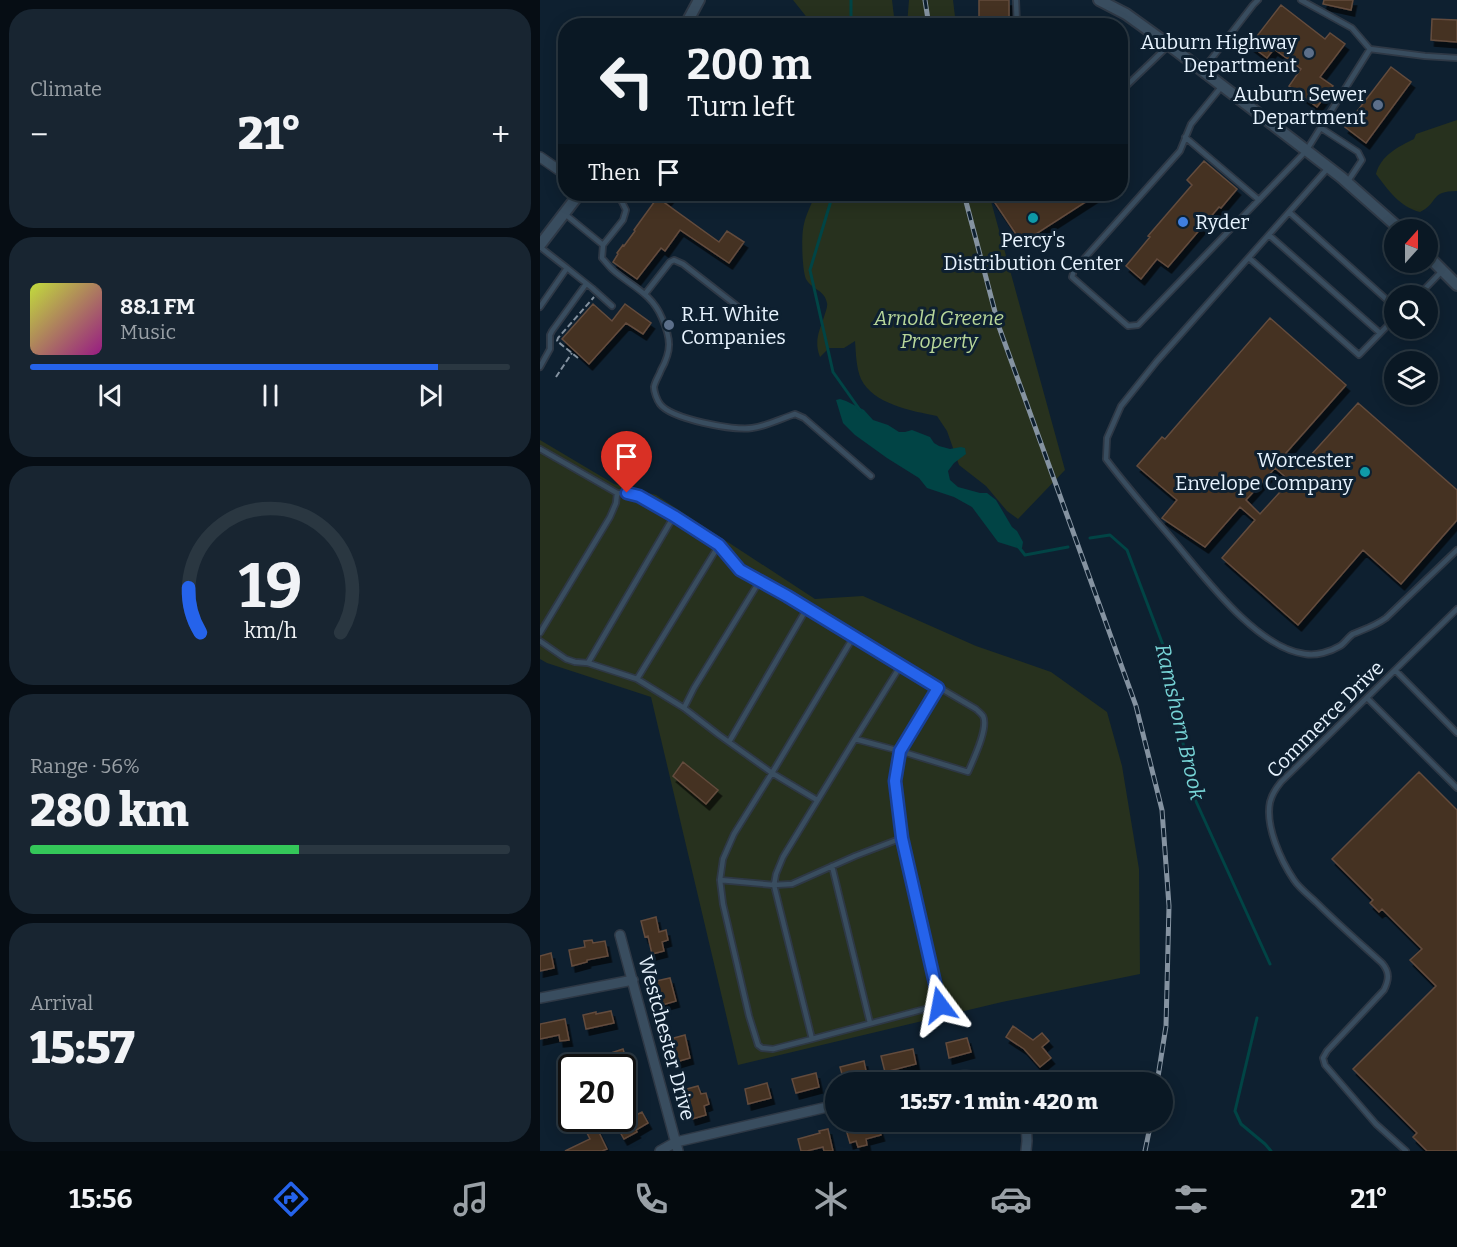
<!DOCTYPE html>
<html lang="en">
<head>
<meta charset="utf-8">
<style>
  body { margin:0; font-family:Bitter,serif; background:#182531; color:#f1f3f6; height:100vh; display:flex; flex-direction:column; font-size:22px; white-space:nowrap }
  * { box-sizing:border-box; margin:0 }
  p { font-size:20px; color:#99a0a6 }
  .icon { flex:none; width:33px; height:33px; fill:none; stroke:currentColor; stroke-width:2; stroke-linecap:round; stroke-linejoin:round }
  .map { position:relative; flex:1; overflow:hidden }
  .side { display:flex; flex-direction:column; gap:9px; padding:9px; background:#060d14; width:540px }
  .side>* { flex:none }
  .top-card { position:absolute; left:18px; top:18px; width:570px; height:183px; border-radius:24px; box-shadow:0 3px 15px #0003,0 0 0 2px #2a3741; background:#0a1824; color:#f1f3f6; overflow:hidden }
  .needle { width:39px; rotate:21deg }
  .fabs { position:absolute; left:844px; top:219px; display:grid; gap:12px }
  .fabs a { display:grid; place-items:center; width:54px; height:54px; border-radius:50%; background:#0a1824; box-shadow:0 3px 15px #0003,0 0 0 2px #2a3741; font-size:30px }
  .speed { position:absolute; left:18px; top:1054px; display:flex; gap:12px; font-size:30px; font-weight:700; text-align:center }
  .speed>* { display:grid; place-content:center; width:78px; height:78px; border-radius:50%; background:#0a1824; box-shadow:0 3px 15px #0003,0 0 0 2px #2a3741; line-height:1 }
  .speed .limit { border:3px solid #111; border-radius:9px; background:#fff; color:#111 }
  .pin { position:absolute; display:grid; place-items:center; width:51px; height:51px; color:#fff; margin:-62px -26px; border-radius:50% 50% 50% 0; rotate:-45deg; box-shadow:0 0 6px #0007 }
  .pin .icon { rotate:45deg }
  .me { position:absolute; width:66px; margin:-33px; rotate:347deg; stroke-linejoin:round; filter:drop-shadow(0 0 4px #0008) }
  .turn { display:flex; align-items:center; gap:21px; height:126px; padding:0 30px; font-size:27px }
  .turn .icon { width:78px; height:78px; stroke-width:2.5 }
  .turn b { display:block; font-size:42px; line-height:51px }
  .then { display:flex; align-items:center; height:57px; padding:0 30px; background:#0003; gap:12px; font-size:22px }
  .big { font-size:45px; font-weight:800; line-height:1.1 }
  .side .card { flex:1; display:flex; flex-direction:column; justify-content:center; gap:9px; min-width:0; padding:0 21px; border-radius:24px; background:#182531 }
  .side .dial { align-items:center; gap:0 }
  .dial svg { height:156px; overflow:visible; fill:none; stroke:#2a3741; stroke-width:7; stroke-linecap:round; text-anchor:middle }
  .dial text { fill:#f1f3f6; stroke:none }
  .song { display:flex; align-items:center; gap:18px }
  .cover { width:72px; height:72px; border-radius:9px; background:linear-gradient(135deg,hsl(70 70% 55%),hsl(310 70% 35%)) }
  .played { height:6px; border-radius:3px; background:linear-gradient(90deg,#2563eb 85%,#2a3741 85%) }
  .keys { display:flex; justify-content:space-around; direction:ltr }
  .heat { display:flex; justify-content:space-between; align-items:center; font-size:33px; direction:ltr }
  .charge { height:9px; border-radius:4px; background:linear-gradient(90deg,#34c759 56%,#2a3741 0) }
  .trip { position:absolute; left:285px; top:1072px; width:348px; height:60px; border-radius:30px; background:#0a1824; box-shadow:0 3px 15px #0003,0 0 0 2px #2a3741; font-weight:800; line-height:60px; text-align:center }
  .tab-bar { display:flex; height:96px; justify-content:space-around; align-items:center; background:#040a0e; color:#99a0a6 }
  .tab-bar .icon { width:42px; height:42px }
  .tab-bar .on { color:#2563eb }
  .tab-bar b { font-size:27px; color:#f1f3f6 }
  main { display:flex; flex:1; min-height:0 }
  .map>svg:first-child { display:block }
</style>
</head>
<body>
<main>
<section class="side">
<div class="card"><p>Climate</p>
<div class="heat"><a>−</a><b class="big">21°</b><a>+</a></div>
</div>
<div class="card">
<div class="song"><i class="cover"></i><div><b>88.1 FM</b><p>Music</p></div></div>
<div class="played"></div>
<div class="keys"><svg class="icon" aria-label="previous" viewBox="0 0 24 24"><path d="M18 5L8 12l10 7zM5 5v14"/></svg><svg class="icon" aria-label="pause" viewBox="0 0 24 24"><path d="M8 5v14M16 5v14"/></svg><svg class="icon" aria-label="next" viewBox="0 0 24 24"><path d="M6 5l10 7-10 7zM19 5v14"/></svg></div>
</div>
<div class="card dial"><svg viewBox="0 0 100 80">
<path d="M14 69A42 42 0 1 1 86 69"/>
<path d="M14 69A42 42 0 0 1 8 46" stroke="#2563eb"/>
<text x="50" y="56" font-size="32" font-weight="700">19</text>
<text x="50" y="72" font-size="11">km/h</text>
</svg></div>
<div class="card"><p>Range · 56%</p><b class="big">280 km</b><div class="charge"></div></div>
<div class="card"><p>Arrival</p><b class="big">15:57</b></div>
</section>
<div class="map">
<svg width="917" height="1151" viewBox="0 0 917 1151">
  <defs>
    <filter id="shadow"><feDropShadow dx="3.5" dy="6" stdDeviation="0" flood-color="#0009"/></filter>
  </defs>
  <rect width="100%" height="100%" fill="#0e2030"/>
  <path fill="#27311e" d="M253,0H352L355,25H273Z
    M369,0H413L416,25H367Z
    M917,120V191C889,191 899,203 880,212C860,207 848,190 836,174C841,155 858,147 874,139L876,134Z
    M275,194H449L525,470L478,519L467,511L446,486L419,465L407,431L397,416C372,411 333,404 321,379C316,367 316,353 315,341L304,348H289L280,357C274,342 279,331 284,317C285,313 288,307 287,303C285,290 271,289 266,279C262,270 261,234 264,224C266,214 272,204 275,194Z
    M0,440L74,484L116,495L275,599L323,596L436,646L511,672L567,712L582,766L599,869L600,974L462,1002L198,1065L111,697L7,663L0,659Z"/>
  <path fill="#014445" d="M300,399L306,401L324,410L333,420L348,425L359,432H365L372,430L390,437L394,443L399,446L410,449L421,447L425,448L426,454L414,463L408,471L410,480L418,487L440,493H447L456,500L472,527L477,531L483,542L482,548L480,549L458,542L432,507L414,497L387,488L379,478L347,458L315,435L303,423L296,400Z"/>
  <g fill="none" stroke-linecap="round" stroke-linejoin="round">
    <path stroke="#014445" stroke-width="3" d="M311,26V0
      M293,194L270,270L293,372L320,410
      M550,538L570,535L587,550L623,645L654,797L730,964
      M478,546L485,555L528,547
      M717,1018L695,1111L701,1124L725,1144L731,1151"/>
  </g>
  <path fill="#453021" stroke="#634c3d" stroke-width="1.5" fill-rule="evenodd" filter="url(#shadow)" d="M439,0H469V26H439Z
    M784,0H813L811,10L783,4Z
    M741,5L785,39L790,33L805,44L780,77L793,86L777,107L749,86L761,69L734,49L727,58L710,45Z
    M892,19L917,20V42L891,40Z
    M851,67L871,82L826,143L805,127Z
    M664,161L697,189L681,208L679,207L628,267L617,259L601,279L586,266L610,237L608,236L652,185L647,180Z
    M120,194H132L125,203L179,242L187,231L204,242L189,263L140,230L125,251L121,248L97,279L73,262L78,254L77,253L83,245L84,246L95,231L94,230Z
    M449,194H558L482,243Z
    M53,304L72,321L85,304L111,323L103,334L86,323L49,364L22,339Z
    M730,318L806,385L746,453L761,466L818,403L917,490V520L861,584L823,550L758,625L682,558L715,520L700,507L665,547L622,518L637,500L597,466L622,437L625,439ZM735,468L750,481L720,514L706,500Z
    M143,762L178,790L166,804L133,776Z
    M879,772L917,810V1151H887L873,1137L877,1133L813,1069L896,986L870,960L882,949L842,909L839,912L830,903L833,900L792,859Z
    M116,917L119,932L126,930L128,940L122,942L124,951L112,954L108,936L105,937L101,921Z
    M52,940L53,943L65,941L68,956L47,960V962L32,966L29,950L45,947L44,941Z
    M11,953L14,968L0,971V956Z
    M130,978L136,1001L122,1005L116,981Z
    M71,1011L74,1023L46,1029L43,1015L56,1012V1014Z
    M25,1019L29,1040L20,1041L19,1035L0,1039V1024Z
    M473,1026L493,1040L502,1033L509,1041L502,1047L511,1058L500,1067L484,1049L466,1037Z
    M145,1035L150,1058L136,1062L130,1039Z
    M427,1038L431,1052L409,1058L406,1043Z
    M83,1049L87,1062L84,1063L85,1068H72L68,1054Z
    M373,1049L376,1064L345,1072L341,1056Z
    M324,1061L327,1076L304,1081L300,1067Z
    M276,1073L279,1087L256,1093L252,1079Z
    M227,1083L231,1098L208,1104L205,1089Z
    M158,1086L161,1094L166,1093L169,1104L164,1106L166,1115L152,1119L143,1090Z
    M102,1112L108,1123L96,1130L97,1132L84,1139L76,1125Z
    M53,1120L67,1149L62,1151H25L50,1139L43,1125Z
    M320,1122H337L341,1135L326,1139L327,1145L318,1147L316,1141L310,1143L305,1126Z
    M288,1129L293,1151H284L283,1147L267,1151H261L258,1139L280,1133L279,1131Z"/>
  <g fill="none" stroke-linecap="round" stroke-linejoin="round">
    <defs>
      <path id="service" d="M476,0L477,26
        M761,0L812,28L830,49L885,56L917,58
        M662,71L713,5L718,0
        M682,86L651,124L640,151L534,270L532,277L588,326L598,325L766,151L830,49
        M580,92L629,45
        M781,128L818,152L822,160L808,181
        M645,137L719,200
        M788,168L617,361L581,406L567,438L566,459C587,487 610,513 633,540C663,575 716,648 765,654C776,656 790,652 800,646C805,643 808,637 813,634C825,629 835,626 846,618L917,550
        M78,194L86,210L83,220L63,245L62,258C66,262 69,267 74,271C93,287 112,294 122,318C131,339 132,350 121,370C119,376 115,381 114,387C114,392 117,400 120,404C131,419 194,431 212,428C227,426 240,419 255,414L264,418L331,476
        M749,212L855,307
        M25,214L63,245
        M729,235L840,333
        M0,247L27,268L0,307
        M709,258L819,355L855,318
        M27,268L52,288L72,306
        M105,294L130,262L134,260L143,264L197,306
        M878,296L901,272
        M0,367L10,349V335L12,331L46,284
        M0,449L77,493L76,503L70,517L0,633
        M77,493C100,493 115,504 134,516
        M314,636L247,596L219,582L154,688L144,708L179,735L232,773L314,636L361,665
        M0,641L26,659L35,662L48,663L97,679
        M48,663L134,516L179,545
        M855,670L917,733
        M827,698L917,788
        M144,708L97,679L179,545L200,570L219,582
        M189,742L267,608
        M277,800L232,773L194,834L183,859L180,880L234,885L236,874L243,857L315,739
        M362,838L400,1005L272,1039L234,885L252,884L315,856L362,838L355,781L360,751L428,772C433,760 449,728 443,716C441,713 438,711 436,709L361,665L315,739L360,751L398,688
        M292,866L330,1023
        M180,880L183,904L209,1016L218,1045L222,1048L233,1049L272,1039
        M866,1151L836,1124L785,1065L783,1058L787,1051L844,990C849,980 850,972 842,963C820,943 798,924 777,903C770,896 760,889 754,880C741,861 725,826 730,802C732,794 736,788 741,782L917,609"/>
      <path id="minor" d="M0,157L26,175
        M80,935L138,1151
        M0,998L93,980
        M386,1083C410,1077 433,1070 456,1083
        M120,1151L136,1142L296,1105
        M486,1151L487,1141L486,1122"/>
      <path id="tertiary" d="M559,0L586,14L629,45L801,177L861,230
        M145,26L159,0
        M0,245L39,194
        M888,256L917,285"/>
    </defs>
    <use href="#service" stroke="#2e3845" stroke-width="8"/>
    <use href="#minor" stroke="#2e3845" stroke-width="12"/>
    <use href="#tertiary" stroke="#2e3845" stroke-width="14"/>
    <path stroke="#8492a0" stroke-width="2" stroke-dasharray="6 3" stroke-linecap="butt" d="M38,358L17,341L18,338L54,297
      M16,377L32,353"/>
    <use href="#service" stroke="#394d5f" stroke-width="4.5"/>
    <use href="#minor" stroke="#394d5f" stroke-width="9"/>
    <use href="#tertiary" stroke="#394d5f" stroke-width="10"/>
    <defs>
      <path id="rail" d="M385,0L389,26
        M424,194L459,327L596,706L622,810L629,906L626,1026L617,1083
        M605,1151L611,1122"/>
    </defs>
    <use href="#rail" stroke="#8593a1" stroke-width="5"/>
    <use href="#rail" stroke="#0e2030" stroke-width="3" stroke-dasharray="9" stroke-linecap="butt"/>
  </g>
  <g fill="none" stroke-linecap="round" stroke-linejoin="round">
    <defs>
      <path id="route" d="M87,493L99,496L134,516L179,545L200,570L247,596L398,688L360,751L355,781L362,838L400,1005"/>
    </defs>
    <use href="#route" stroke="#184099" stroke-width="15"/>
    <use href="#route" stroke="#2563eb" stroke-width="10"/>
  </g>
  <g fill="#5c6f8a" stroke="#0e2030" stroke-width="2">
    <circle cx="769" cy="53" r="6"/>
    <circle cx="838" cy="105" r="6"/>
    <circle cx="129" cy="325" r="6"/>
  </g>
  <g fill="#0f9aa8" stroke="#0e2030" stroke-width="2">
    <circle cx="493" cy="218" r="6"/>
    <circle cx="825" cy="472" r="6"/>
  </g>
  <circle fill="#3f7fe0" stroke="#0e2030" stroke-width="2" cx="643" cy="222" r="6"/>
  <g text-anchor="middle" stroke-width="6" stroke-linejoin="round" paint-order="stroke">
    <g font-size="20" fill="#e7f3fe" stroke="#0e2030" text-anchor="end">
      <text x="757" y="49">Auburn Highway<tspan x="757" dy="23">Department</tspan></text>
      <text x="826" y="101">Auburn Sewer<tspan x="826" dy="23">Department</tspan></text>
      <text x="655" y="229" text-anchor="start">Ryder</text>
      <text x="493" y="247" text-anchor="middle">Percy's<tspan x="493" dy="23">Distribution Center</tspan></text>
      <text x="141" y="321" text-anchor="start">R.H. White<tspan x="141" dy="23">Companies</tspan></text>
      <text x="813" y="467">Worcester<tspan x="813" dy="23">Envelope Company</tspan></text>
    </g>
    <g font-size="20" font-style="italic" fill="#b8d79a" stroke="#0e2030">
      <text x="399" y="325">Arnold Greene<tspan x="399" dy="23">Property</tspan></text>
    </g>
    <g font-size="20" fill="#e7f3fe" stroke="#0e2030">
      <text transform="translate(785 719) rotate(-45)" y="7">Commerce Drive</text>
      <text transform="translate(127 1038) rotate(75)" y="7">Westchester Drive</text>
    </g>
    <g font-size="21" font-style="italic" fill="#77d4d6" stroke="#0e2030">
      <text transform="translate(640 722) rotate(77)" y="7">Ramshorn Brook</text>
    </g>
  </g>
</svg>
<div class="fabs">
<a><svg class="needle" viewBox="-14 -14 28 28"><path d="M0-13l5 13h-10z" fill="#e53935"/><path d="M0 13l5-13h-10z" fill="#99a0a6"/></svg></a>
<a><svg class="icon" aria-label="search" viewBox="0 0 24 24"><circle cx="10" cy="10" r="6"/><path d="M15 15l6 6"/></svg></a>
<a><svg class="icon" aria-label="layers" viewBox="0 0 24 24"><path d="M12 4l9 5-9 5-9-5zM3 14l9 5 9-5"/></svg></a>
</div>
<div class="speed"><div class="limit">20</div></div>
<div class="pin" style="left:87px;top:493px;background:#d93025"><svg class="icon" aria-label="arrive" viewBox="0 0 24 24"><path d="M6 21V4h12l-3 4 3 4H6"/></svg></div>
<svg class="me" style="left:400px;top:1005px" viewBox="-20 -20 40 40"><path d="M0-17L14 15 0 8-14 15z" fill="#2563eb" stroke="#fff" stroke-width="4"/></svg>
<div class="trip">15:57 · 1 min · 420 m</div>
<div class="top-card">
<div class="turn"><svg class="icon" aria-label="left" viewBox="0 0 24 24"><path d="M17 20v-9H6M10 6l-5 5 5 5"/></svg><div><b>200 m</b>Turn left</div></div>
<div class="then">Then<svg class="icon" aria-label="arrive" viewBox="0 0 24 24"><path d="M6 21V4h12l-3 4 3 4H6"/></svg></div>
</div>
</div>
</main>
<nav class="tab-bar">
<b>15:56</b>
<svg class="icon on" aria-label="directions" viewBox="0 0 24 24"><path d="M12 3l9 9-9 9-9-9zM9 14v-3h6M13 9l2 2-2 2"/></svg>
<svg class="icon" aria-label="music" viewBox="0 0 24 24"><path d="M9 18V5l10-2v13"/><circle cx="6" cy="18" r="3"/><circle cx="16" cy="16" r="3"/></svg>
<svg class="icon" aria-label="phone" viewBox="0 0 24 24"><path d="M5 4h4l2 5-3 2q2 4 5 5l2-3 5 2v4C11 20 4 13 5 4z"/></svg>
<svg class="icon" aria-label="climate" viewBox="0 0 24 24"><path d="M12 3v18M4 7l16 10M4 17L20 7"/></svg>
<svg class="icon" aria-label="car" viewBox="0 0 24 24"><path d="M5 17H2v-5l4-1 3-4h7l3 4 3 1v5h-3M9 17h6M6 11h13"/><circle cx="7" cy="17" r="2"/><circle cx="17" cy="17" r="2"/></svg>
<svg class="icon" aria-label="filters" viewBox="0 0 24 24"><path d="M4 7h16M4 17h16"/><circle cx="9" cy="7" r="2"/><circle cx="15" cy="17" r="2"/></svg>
<b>21°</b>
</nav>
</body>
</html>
